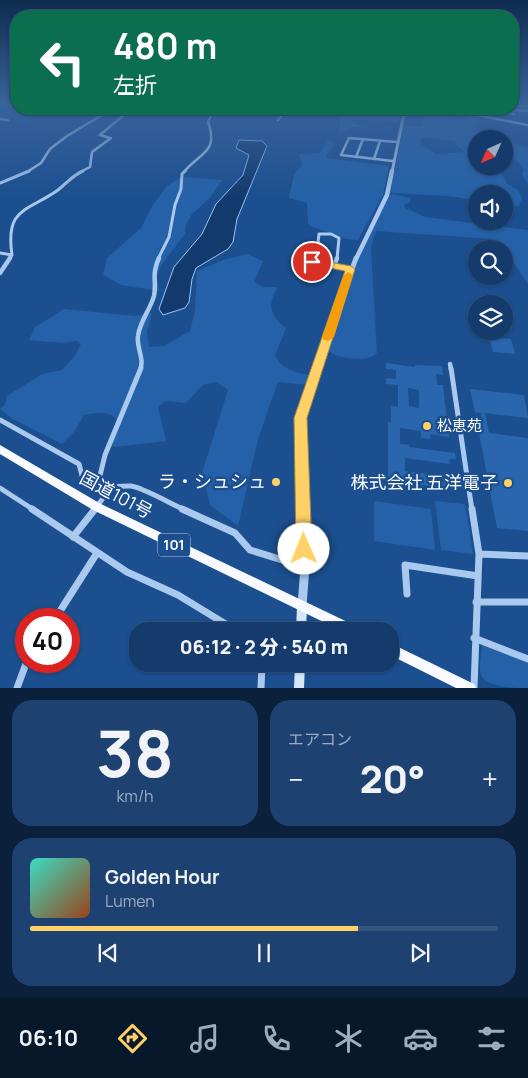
<!DOCTYPE html>
<html lang="ja">
<head>
<meta charset="utf-8">
<style>
  body { margin:0; font-family:Manrope,"Noto Sans JP",sans-serif; background:#1d4271; color:#f1f3f6; height:100vh; display:flex; flex-direction:column; font-size:19px; white-space:nowrap }
  * { box-sizing:border-box; margin:0 }
  p { font-size:16px; color:#9dadc1 }
  .icon { flex:none; width:28px; height:28px; fill:none; stroke:currentColor; stroke-width:2; stroke-linecap:round; stroke-linejoin:round }
  .map { position:relative; height:688px; overflow:hidden }
  .side { display:flex; flex-direction:column; gap:12px; padding:12px; background:#0b203b; flex:1 }
  .side>* { flex:none }
  .top-card { position:absolute; left:10px; top:10px; width:509px; height:105px; border-radius:20px; box-shadow:0 1px 4px #0004,0 0 0 1px #33557e; background:#0b6e4f; color:#fff; overflow:hidden }
  .needle { width:32px; rotate:225deg }
  .fabs { position:absolute; left:468px; top:130px; display:grid; gap:10px }
  .fabs a { display:grid; place-items:center; width:45px; height:45px; border-radius:50%; background:#143b6b; box-shadow:0 1px 4px #0004,0 0 0 1px #33557e; font-size:25px }
  .speed { position:absolute; left:15px; top:608px; display:flex; gap:10px; font-size:25px; font-weight:700; text-align:center }
  .speed>* { display:grid; place-content:center; width:65px; height:65px; border-radius:50%; background:#143b6b; box-shadow:0 1px 4px #0004,0 0 0 1px #33557e; line-height:1 }
  .speed .limit { border:8px solid #d22; background:#fff; color:#111 }
  .pin { position:absolute; display:grid; place-items:center; width:42px; height:42px; color:#fff; margin:-21px; border:2px solid #fff; border-radius:50%; box-shadow:0 1px 5px #0007 }
  .me { position:absolute; width:55px; margin:-28px; rotate:359deg; stroke-linejoin:round; filter:drop-shadow(0 0 4px #0008) }
  .turn { display:flex; align-items:center; gap:18px; height:105px; padding:0 20px; font-size:22px }
  .turn .icon { width:65px; height:65px; stroke-width:2.5 }
  .turn b { display:block; font-size:35px; line-height:42px }
  .big { font-size:38px; font-weight:800; line-height:1.1 }
  .side .widget { flex:1; display:flex; flex-direction:column; justify-content:center; gap:8px; min-width:0; padding:0 18px; border-radius:20px; background:#1d4271 }
  .side .dial { align-items:center; gap:0 }
  .dial b { font-size:65px; line-height:1 }
  .song { display:flex; align-items:center; gap:15px }
  .cover { width:60px; height:60px; border-radius:8px; background:linear-gradient(135deg,hsl(170 70% 55%),hsl(20 70% 35%)) }
  .played { height:5px; border-radius:2px; background:linear-gradient(90deg,#ffd166 70%,#33557e 70%) }
  .keys { display:flex; justify-content:space-around; direction:ltr }
  .heat { display:flex; justify-content:space-between; align-items:center; font-size:28px; direction:ltr }
  .side .tiles { flex:1; display:grid; gap:12px; grid-template-columns:1fr 1fr }
  .widget:last-child { grid-column:span 2 }
  .trip { position:absolute; left:129px; top:622px; width:270px; height:50px; border-radius:20px; background:#143b6b; box-shadow:0 1px 4px #0004,0 0 0 1px #33557e; font-weight:800; line-height:50px; text-align:center }
  .tab-bar { display:flex; height:80px; justify-content:space-around; align-items:center; background:#08182b; color:#9dadc1 }
  .tab-bar .icon { width:35px; height:35px }
  .tab-bar .selected { color:#ffd166 }
  .tab-bar b { font-size:22px; color:#f1f3f6 }
  .map>svg:first-child { display:block }
</style>
</head>
<body>
<div class="map">
<svg width="528" height="688" viewBox="0 0 528 688">
  <rect width="100%" height="100%" fill="#1b4f8f"/>
  <path fill="#2461a8" fill-rule="evenodd" d="M304,109H347L354,115L370,116L375,110L401,114L399,122L349,119L357,125L372,128L351,127L341,133L339,132L341,123L336,113Z
    M425,115L466,119L471,115L479,116L475,127L480,133L494,139H476V166H494L500,170L507,184L518,190L522,199L518,206L504,204V194H476V200L448,196L390,193L404,125L422,127ZM423,137L455,141L457,143H454L465,152L436,154L421,144L420,139Z
    M504,140L514,141L517,145L528,147V184L522,174L524,170C520,161 513,157 504,155Z
    M328,141L336,142L326,156L327,158L389,166L383,195L358,240L347,239L310,226L308,223L307,203L289,198V196L294,175L302,165L299,154L320,153Z
    M181,177L222,180L210,198L192,214L186,224L185,234L162,264L157,276L159,291L121,285L103,275L107,258L141,228L152,206L166,187Z
    M392,194L411,198L410,202L404,205L405,208L425,217L528,230V284L504,249L493,239L376,231L371,247L377,353C368,363 337,359 327,350L352,271L389,196Z
    M247,254L263,261L254,282L263,287H276L277,289C266,305 272,318 286,328L275,356C284,371 295,372 310,375L308,385L278,382L258,439L238,526L210,505L202,473L228,390L217,382L203,385L186,403L166,401L158,407L166,441L116,447L106,444L117,420C110,410 95,413 84,415L74,432L62,444L11,418L0,409L5,405L7,396L42,374L62,370L74,357L81,344L77,341L63,343L29,340L35,327L64,309L135,316L152,313L147,332L149,347L164,346L190,331L195,310L197,271L223,260Z
    M374,501L431,509L435,550L374,541Z
    M435,501L465,504L473,554L441,550Z
    M482,644L528,662V688C514,688 487,688 481,675C478,667 482,652 482,644Z"/>
  <path fill="#123a6d" stroke="#9cc4f0" d="M239,140L262,141L267,146L237,219L233,242L228,249L196,268L192,279L189,302L185,308L163,315L159,309L174,267L202,234L216,204L243,175L249,155L236,148Z"/>
  <path fill="#2a66ad" fill-rule="evenodd" d="M489,337L511,339L515,354L493,352Z
    M386,363L415,367V365L442,366L443,375L436,374L437,385H443L449,437L430,434L431,439L421,438V431L400,428V444L409,445V447L455,453L456,459H449L450,464L405,458V471L452,477L453,489L388,481V422L391,423V406L398,407V385L386,384V378L396,379V370L386,369ZM408,388L419,390V408L409,406Z
    M470,389L524,395L528,418L485,413L489,433L528,438V531L497,528L479,433H484L481,413L475,412Z"/>
  <g fill="none" stroke-linecap="round" stroke-linejoin="round">
    <path stroke="#a9c9ee" stroke-width="2.5" d="M512,105L528,106
      M414,109L461,112L528,125
      M502,109L504,113L514,114L512,107
      M513,110L528,111
      M0,119L8,120
      M278,120L284,113V109
      M110,138L100,135L131,109
      M356,157L363,139
      M374,159L380,141
      M393,161L341,155L349,138L397,142
      M27,172L41,163L50,149L67,136L102,115L127,109
      M80,172L90,167L92,152L111,138
      M184,172C200,152 219,153 208,122L214,109"/>
    <path stroke="#a9c9ee" stroke-width="3" d="M0,183L29,171
      M0,253L12,255
      M9,259L12,255C5,207 27,212 58,190C67,183 73,175 83,171
      M158,259L169,237L175,205L181,189L182,174L185,171
      M314,259L317,252L319,234H331L339,238L337,259"/>
    <path stroke="#a9c9ee" stroke-width="4.5" d="M308,261L351,269
      M312,262L314,258
      M334,266L337,258
      M0,273L10,258
      M450,364L451,370
      M140,370C145,358 136,348 138,336C140,321 150,310 154,296C157,281 151,275 159,258"/>
    <path stroke="#a9c9ee" stroke-width="5" d="M451,368L472,510
      M0,420L79,464L84,483C98,492 115,485 131,486C142,487 173,505 185,510
      M0,488L34,510
      M97,488L105,455L141,368
      M94,510L111,488"/>
    <path stroke="#a9c9ee" stroke-width="7" d="M32,509L127,572L178,595L237,631
      M182,509L235,533L250,550L305,567
      M472,509L479,554L474,688
      M73,537L95,509
      M479,554L528,556
      M407,594L405,565L478,576
      M476,602H528
      M55,619L97,553
      M474,638L528,659
      M17,688L27,661
      M261,688L262,664"/>
    <path stroke="#a9c9ee" stroke-width="3" d="M392,172L405,109"/>
    <path stroke="#a9c9ee" stroke-width="4.5" d="M356,259L387,195L392,171"/>
    <path stroke="#a9c9ee" stroke-width="5" d="M316,370L356,258"/>
    <path stroke="#a9c9ee" stroke-width="7" d="M303,510L300,435L302,409L316,368"/>
    <path stroke="#a9c9ee" stroke-width="9" d="M302,606L305,567L303,509"/>
    <path fill="#d6e6fa" fill-rule="evenodd" d="M302,601L305,603L307,606L306,631H296L297,606L299,603Z
      M295,664H305L304,688H294Z"/>
    <path fill="#f8faff" fill-rule="evenodd" d="M0,445L101,504L358,627L360,631H342L93,510L0,454Z
      M390,643L474,684L476,688H456L390,655Z"/>
  </g>
  <linearGradient id="sky" x2="0" y2="1"><stop stop-color="#0f2b4f"/><stop offset="0.52" stop-color="#39639b"/><stop offset="1" stop-color="#39639b" stop-opacity="0"/></linearGradient>
  <rect width="528" height="199" fill="url(#sky)"/>
  <path fill="#ffd166" stroke="#a68842" d="M312,259L351,266L355,269L307,418L312,549L310,554L304,556L299,554L296,549L294,418L345,271L309,264L308,262Z"/>
  <path fill="#f59e0b" d="M348,272L353,275L334,337L328,341L324,340L322,337L344,275Z"/>
  <g fill="#ffd166" stroke="#1b4f8f" stroke-width="2">
    <circle cx="427" cy="426" r="5"/>
    <circle cx="276" cy="482" r="5"/>
    <circle cx="508" cy="483" r="5"/>
  </g>
  <g text-anchor="middle" stroke-width="5" stroke-linejoin="round" paint-order="stroke">
    <rect fill="#1b4f8f" stroke="#bbcadd" stroke-width="1" x="158" y="533.5" width="32" height="23" rx="4"/>
    <g font-size="14" font-weight="bold" fill="#fff">
      <text x="174" y="550">101</text>
    </g>
    <g font-size="15" fill="#fff" stroke="#1b4f8f" text-anchor="start">
      <text x="437" y="431">松恵苑</text>
    </g>
    <g font-size="18" fill="#fff" stroke="#1b4f8f" text-anchor="end">
      <text x="266" y="488">ラ・シュシュ</text>
      <text x="498" y="489">株式会社 五洋電子</text>
    </g>
    <g font-size="18" fill="#fff" stroke="#1b4f8f">
      <text transform="translate(116 495) rotate(28)" y="6">国道101号</text>
    </g>
  </g>
</svg>
<div class="fabs">
<a><svg class="needle" viewBox="-14 -14 28 28"><path d="M0-13l5 13h-10z" fill="#e53935"/><path d="M0 13l5-13h-10z" fill="#9dadc1"/></svg></a>
<a><svg class="icon" aria-label="sound" viewBox="0 0 24 24"><path d="M4 9h4l5-4v14l-5-4H4zM17 9q2 3 0 6"/></svg></a>
<a><svg class="icon" aria-label="search" viewBox="0 0 24 24"><circle cx="10" cy="10" r="6"/><path d="M15 15l6 6"/></svg></a>
<a><svg class="icon" aria-label="layers" viewBox="0 0 24 24"><path d="M12 4l9 5-9 5-9-5zM3 14l9 5 9-5"/></svg></a>
</div>
<div class="speed"><div class="limit">40</div></div>
<div class="pin" style="left:312px;top:262px;background:#d93025"><svg class="icon" aria-label="arrive" viewBox="0 0 24 24"><path d="M6 21V4h12l-3 4 3 4H6"/></svg></div>
<svg class="me" style="left:304px;top:549px" viewBox="-20 -20 40 40"><circle r="19" fill="#fff"/><path d="M0-13L10 11 0 6-10 11z" fill="#ffd166"/></svg>
<div class="trip">06:12 · 2 分 · 540 m</div>
<div class="top-card">
<div class="turn"><svg class="icon" aria-label="left" viewBox="0 0 24 24"><path d="M17 20v-9H6M10 6l-5 5 5 5"/></svg><div><b>480 m</b>左折</div></div>
</div>
</div>
<section class="side">
<div class="tiles">
<div class="widget dial"><b>38</b><p>km/h</p></div>
<div class="widget"><p>エアコン</p>
<div class="heat"><a>−</a><b class="big">20°</b><a>+</a></div>
</div>
<div class="widget">
<div class="song"><i class="cover"></i><div><b>Golden Hour</b><p>Lumen</p></div></div>
<div class="played"></div>
<div class="keys"><svg class="icon" aria-label="previous" viewBox="0 0 24 24"><path d="M18 5L8 12l10 7zM5 5v14"/></svg><svg class="icon" aria-label="pause" viewBox="0 0 24 24"><path d="M8 5v14M16 5v14"/></svg><svg class="icon" aria-label="next" viewBox="0 0 24 24"><path d="M6 5l10 7-10 7zM19 5v14"/></svg></div>
</div>
</div>
</section>
<nav class="tab-bar">
<b>06:10</b>
<svg class="icon selected" aria-label="directions" viewBox="0 0 24 24"><path d="M12 3l9 9-9 9-9-9zM9 14v-3h6M13 9l2 2-2 2"/></svg>
<svg class="icon" aria-label="music" viewBox="0 0 24 24"><path d="M9 18V5l10-2v13"/><circle cx="6" cy="18" r="3"/><circle cx="16" cy="16" r="3"/></svg>
<svg class="icon" aria-label="phone" viewBox="0 0 24 24"><path d="M5 4h4l2 5-3 2q2 4 5 5l2-3 5 2v4C11 20 4 13 5 4z"/></svg>
<svg class="icon" aria-label="climate" viewBox="0 0 24 24"><path d="M12 3v18M4 7l16 10M4 17L20 7"/></svg>
<svg class="icon" aria-label="car" viewBox="0 0 24 24"><path d="M5 17H2v-5l4-1 3-4h7l3 4 3 1v5h-3M9 17h6M6 11h13"/><circle cx="7" cy="17" r="2"/><circle cx="17" cy="17" r="2"/></svg>
<svg class="icon" aria-label="filters" viewBox="0 0 24 24"><path d="M4 7h16M4 17h16"/><circle cx="9" cy="7" r="2"/><circle cx="15" cy="17" r="2"/></svg>
</nav>
</body>
</html>
